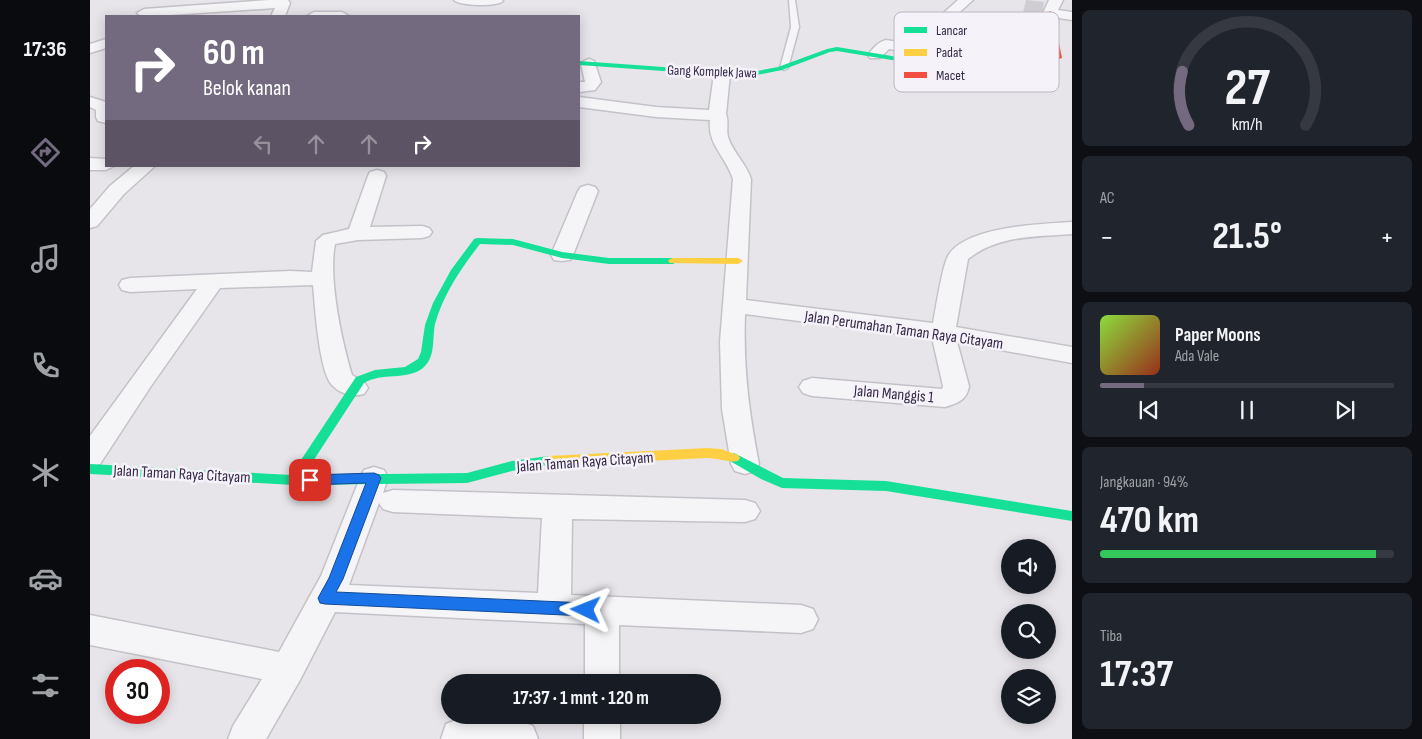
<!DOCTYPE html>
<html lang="id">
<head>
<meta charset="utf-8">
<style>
  body { margin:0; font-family:"Sofia Sans Condensed",sans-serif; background:#20242c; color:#f1f3f6; height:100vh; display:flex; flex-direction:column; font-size:19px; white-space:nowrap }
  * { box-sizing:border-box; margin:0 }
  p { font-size:16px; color:#9ea1a6 }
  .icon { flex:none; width:28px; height:28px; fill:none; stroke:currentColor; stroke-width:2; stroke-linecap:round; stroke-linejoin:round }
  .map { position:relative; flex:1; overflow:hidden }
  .panel { display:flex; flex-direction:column; gap:10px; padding:10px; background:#0d0f14; width:350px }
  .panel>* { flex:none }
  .banner { position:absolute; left:15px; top:15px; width:475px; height:152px; border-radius:0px; box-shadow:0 2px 12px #0003; background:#736a7f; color:#fff; overflow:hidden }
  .tools { position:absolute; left:911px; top:539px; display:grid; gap:10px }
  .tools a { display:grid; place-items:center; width:55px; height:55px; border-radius:50%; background:#171b24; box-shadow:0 2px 12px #0003; font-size:25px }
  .speed { position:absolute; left:15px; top:659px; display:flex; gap:10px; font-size:25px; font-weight:700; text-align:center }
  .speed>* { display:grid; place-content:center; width:65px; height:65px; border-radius:50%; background:#171b24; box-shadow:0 2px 12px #0003; line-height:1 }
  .speed .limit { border:8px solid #d22; background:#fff; color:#111 }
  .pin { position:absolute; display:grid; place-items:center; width:42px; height:42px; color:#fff; margin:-21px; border-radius:10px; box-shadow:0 2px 8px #0006 }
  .me { position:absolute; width:55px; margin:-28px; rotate:272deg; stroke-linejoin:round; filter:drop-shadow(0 0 4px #0008) }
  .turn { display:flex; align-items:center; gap:18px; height:105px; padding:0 15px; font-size:22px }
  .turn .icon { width:65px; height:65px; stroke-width:2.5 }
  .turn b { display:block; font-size:35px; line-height:42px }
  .lanes { display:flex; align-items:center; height:48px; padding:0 15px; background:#0003; justify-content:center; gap:25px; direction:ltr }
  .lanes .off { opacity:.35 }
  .big { font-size:38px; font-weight:700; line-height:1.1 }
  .panel .tile { flex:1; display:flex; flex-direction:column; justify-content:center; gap:8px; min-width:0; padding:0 18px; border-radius:8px; background:#20242c }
  .panel .dial { align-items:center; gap:0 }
  .dial svg { height:130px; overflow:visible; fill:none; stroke:#363941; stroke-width:7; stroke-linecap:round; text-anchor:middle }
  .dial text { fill:#f1f3f6; stroke:none }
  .song { display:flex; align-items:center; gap:15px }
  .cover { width:60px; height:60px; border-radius:8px; background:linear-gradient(135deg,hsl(90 70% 55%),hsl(10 70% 35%)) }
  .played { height:5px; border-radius:2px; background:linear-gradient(90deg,#736a7f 15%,#363941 15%) }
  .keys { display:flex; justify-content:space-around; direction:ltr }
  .heat { display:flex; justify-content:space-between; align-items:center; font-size:28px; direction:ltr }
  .charge { height:8px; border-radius:4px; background:linear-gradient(90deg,#34c759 94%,#363941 0) }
  .trip { position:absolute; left:351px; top:674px; width:280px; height:50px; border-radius:25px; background:#171b24; box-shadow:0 2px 12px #0003; font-weight:700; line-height:50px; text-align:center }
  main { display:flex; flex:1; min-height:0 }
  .tabs { display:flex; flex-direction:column; width:90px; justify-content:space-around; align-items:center; background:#090b0e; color:#9ea1a6 }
  .tabs .icon { width:35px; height:35px }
  .tabs .selected { color:#736a7f }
  .tabs b { font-size:22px; color:#f1f3f6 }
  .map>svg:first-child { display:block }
</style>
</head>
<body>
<main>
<nav class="tabs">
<b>17:36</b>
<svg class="icon selected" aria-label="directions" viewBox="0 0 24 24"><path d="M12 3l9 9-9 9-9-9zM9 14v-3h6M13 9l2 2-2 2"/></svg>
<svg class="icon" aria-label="music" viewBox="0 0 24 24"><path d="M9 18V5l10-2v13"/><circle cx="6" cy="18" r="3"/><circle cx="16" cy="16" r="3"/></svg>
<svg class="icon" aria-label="phone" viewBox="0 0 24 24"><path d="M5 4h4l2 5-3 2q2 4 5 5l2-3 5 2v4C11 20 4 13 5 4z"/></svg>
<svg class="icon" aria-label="climate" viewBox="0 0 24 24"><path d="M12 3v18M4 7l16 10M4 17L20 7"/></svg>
<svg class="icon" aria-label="car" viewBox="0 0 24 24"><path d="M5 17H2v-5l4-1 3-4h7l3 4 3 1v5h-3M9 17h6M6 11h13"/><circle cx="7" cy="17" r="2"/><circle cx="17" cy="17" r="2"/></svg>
<svg class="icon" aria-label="filters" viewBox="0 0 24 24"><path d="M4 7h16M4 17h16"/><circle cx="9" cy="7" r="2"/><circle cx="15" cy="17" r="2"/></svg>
</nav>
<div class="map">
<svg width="982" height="739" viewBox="0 0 982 739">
  <rect width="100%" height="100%" fill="#e7e5ea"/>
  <path fill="#cfccd2" d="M936,0L954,2L951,20L932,17Z"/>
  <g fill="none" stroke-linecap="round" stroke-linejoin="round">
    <defs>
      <path id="lane" d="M699,0H705L709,27L698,68L694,70L690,68L701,27Z"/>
      <path id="street" d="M179,0H198L200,3L195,16H181L185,8L65,16H51L47,13L54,9Z
        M364,0H412L413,1C407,7 370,6 364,0Z
        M868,0H883L862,19H852L850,16Z
        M959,0H973L968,10L982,12V20L955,16L953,13Z
        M224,12H252L259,16H217Z
        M16,39V48L0,53V44Z
        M796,40L843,48L848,49L850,52L848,55L843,56L799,49L790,58H780L778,55C782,49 788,42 796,40Z
        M499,59L504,61L511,82L505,90L489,92V82H495L491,64L494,61Z
        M632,69L637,71L640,74L636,114C639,121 636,130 638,137C643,153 656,163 661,179L656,300L843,323C846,308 852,267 858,256C875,226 952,224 982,222V234C945,237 908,235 878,259L866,327L982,347V363L867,342L879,386C877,400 868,403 855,407L722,396L713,393L709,387L713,381L722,378L852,389L853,386L842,338L655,314C653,367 659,413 669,464L665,471L655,474L645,471L641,464L632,409L630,342L643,179C636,157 617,144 620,120L566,117L489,107V97L566,107L619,110L624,74L627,71Z
        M0,97L16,102V123L8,121L6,117V110L0,107Z
        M0,158L16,159V166H24L16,170H0Z
        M44,166H65L34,194L7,226L0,228V209L20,186Z
        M287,170L294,172L296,176L280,227L332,226L339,228L342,232L339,236L332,238L268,240L245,244C238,278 252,342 262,375L274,382L278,388L274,394C263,397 250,394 242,385C229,372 225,306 223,285L130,288L61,386L10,464L0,467V436L107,289L40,292L32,290L29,285L32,280L40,278L200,271L222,272L226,241L233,235L259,229L278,176L280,172Z
        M498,185L505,187L508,191L483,255L480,260L472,261L464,260L461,255L488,191L491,187Z
        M284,467L294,470L298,478L293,493L303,490L655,500L665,503L670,511L665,519L655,522L482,519L481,595L711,605L723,609L728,619L723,629L711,633L529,625V682H495V624L245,612L210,680L176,739H138L143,726L172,679L0,645V615L189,652L231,576L270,478L274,470ZM289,503L293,509L303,512L452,518L448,593L259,585Z
        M494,715H530V739H494Z
        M369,719L430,721L443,726L448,739H351L356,724Z"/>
    </defs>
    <use href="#lane" stroke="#c4c2c8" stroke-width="3"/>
    <use href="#street" stroke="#c4c2c8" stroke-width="3"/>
    <use href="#lane" fill="#f5f4f7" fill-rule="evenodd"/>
    <use href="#street" fill="#f5f4f7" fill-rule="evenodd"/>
    <path fill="#16e098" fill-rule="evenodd" d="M747,47L826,60L832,59L843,50L879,57L876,59L845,54L836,62L826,64L747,51L740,52L692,70L657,77L489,65V61L657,73L688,67L737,49Z
      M387,238L423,239L472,252L519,258H583L588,261L583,264H519L472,258L423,245L390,244C371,268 353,295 345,324C342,339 346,357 333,368C316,381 292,372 274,383L214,475L377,473L422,461L459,456L463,458L465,461L463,464L422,471L377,483L204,485L0,474V464L201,475L266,377L285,370L315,367L328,359L331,352L335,325L343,303L361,270L384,239Z
      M644,453L693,478L796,481L982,511V521L796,491L692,488L671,479L640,461L638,458L640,455Z"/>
    <path fill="#ffcf43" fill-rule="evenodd" d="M583,258H648L653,261L648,264L580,263L578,261L580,259Z
      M617,448L631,449L648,455L650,458L648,461C641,463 626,458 617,458L459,466L455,464L453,461L455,458L459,456Z"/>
    <path fill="#f24e42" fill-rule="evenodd" d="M960,11L963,13L972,58C945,67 919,66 891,61C885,61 878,60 873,57L876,55C906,60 936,65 966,56L957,13Z"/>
  </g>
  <path fill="#1a73e8" stroke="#114b97" d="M284,473L289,475L291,478L253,579L246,592L496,603L501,605L503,610L501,614L496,616L235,604L230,603L228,598L239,578L276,483L220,485L215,483L213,480L215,476L220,475Z"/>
  <g text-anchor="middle" stroke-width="5" stroke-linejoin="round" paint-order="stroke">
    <g font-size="14" fill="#352846" stroke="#f5f3f9">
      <text transform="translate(622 71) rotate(2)" y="5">Gang Komplek Jawa</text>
    </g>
    <g font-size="16" fill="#352846" stroke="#f5f3f9">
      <text transform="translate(814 329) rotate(8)" y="6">Jalan Perumahan Taman Raya Citayam</text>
      <text transform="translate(804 393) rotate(5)" y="6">Jalan Manggis 1</text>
      <text transform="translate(495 461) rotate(-4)" y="6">Jalan Taman Raya Citayam</text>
      <text transform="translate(92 473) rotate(3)" y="6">Jalan Taman Raya Citayam</text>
    </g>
  </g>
  <rect x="804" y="12" width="165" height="80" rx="8" fill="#f5f3f9" stroke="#bbb6c3" stroke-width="1"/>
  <rect x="814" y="27" width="23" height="6" fill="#16e098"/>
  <rect x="814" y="49" width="23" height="7" fill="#ffcf43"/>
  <rect x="814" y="72" width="23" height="6" fill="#f24e42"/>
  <g font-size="14" fill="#352846">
    <text x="846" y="35">Lancar</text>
    <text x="846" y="57">Padat</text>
    <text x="846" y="80">Macet</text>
  </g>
</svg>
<div class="tools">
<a><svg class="icon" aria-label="sound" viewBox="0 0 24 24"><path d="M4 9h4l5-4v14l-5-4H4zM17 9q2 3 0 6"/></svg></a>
<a><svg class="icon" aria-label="search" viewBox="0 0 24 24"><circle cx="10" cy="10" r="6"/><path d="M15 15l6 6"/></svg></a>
<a><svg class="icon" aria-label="layers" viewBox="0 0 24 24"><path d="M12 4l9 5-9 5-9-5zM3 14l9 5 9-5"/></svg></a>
</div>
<div class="speed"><div class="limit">30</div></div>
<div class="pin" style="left:220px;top:480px;background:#d93025"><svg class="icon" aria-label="arrive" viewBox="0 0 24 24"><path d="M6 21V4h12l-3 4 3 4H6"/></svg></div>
<svg class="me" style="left:496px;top:610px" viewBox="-20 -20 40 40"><path d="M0-17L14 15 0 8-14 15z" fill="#1a73e8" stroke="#fff" stroke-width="4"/></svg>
<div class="trip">17:37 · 1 mnt · 120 m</div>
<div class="banner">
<div class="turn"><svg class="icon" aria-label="right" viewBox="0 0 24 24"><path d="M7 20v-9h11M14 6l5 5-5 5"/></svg><div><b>60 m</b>Belok kanan</div></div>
<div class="lanes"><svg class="icon off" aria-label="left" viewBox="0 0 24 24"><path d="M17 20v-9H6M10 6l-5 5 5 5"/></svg><svg class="icon off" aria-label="ahead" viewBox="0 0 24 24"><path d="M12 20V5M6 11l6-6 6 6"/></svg><svg class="icon off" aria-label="ahead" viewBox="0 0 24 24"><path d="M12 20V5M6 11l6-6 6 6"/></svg><svg class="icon" aria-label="right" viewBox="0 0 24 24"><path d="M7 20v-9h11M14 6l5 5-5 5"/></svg></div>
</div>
</div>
<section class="panel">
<div class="tile dial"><svg viewBox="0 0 100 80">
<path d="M14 69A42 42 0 1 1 86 69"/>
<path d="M14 69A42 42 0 0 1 10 36" stroke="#736a7f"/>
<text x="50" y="56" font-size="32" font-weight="700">27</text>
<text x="50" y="72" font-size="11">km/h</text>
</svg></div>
<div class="tile"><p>AC</p>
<div class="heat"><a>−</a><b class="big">21.5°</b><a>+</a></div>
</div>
<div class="tile">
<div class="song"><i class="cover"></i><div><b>Paper Moons</b><p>Ada Vale</p></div></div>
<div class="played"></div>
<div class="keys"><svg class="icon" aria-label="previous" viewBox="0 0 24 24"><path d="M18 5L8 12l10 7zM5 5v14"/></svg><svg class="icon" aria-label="pause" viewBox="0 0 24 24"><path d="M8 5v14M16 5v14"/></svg><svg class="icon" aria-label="next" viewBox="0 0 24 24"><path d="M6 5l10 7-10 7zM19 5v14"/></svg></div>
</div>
<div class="tile"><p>Jangkauan · 94%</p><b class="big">470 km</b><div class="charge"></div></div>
<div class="tile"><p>Tiba</p><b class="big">17:37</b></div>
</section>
</main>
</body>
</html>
